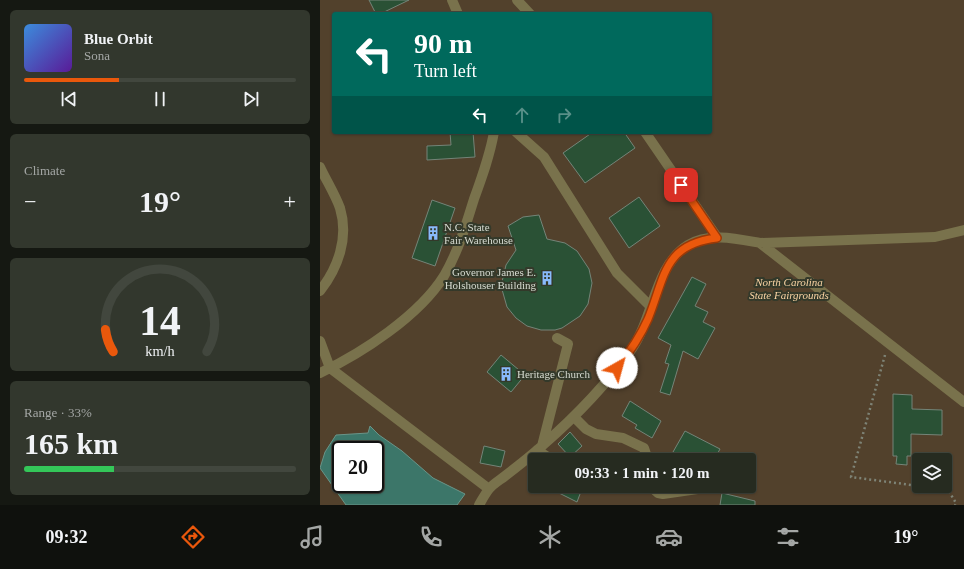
<!DOCTYPE html>
<html lang="en">
<head>
<meta charset="utf-8">
<style>
  body { margin:0; font-family:Georgia,serif; background:#32372d; color:#f1f3f6; height:100vh; display:flex; flex-direction:column; font-size:15px; white-space:nowrap }
  * { box-sizing:border-box; margin:0 }
  p { font-size:13px; color:#a4a7a5 }
  .icon { flex:none; width:22px; height:22px; fill:none; stroke:currentColor; stroke-width:2; stroke-linecap:round; stroke-linejoin:round }
  .map { position:relative; flex:1; overflow:hidden }
  .side { display:flex; flex-direction:column; gap:10px; padding:10px; background:#151812; width:320px }
  .side>* { flex:none }
  .banner { position:absolute; left:12px; top:12px; width:380px; height:122px; border-radius:4px; box-shadow:0 1px 3px #0004,0 0 0 1px #42473e; background:#00695c; color:#fff; overflow:hidden }
  .tools { position:absolute; left:592px; top:453px; display:grid; gap:8px }
  .tools a { display:grid; place-items:center; width:40px; height:40px; border-radius:4px; background:#262b20; box-shadow:0 1px 3px #0004,0 0 0 1px #42473e; font-size:20px }
  .speed { position:absolute; left:12px; top:441px; display:flex; gap:8px; font-size:20px; font-weight:700; text-align:center }
  .speed>* { display:grid; place-content:center; width:52px; height:52px; border-radius:50%; background:#262b20; box-shadow:0 1px 3px #0004,0 0 0 1px #42473e; line-height:1 }
  .speed .limit { border:2px solid #111; border-radius:6px; background:#fff; color:#111 }
  .pin { position:absolute; display:grid; place-items:center; width:34px; height:34px; color:#fff; margin:-17px; border-radius:8px; box-shadow:0 2px 6px #0006 }
  .me { position:absolute; width:44px; margin:-22px; rotate:38deg; stroke-linejoin:round; filter:drop-shadow(0 0 3px #0008) }
  .turn { display:flex; align-items:center; gap:14px; height:84px; padding:0 16px; font-size:18px }
  .turn .icon { width:52px; height:52px; stroke-width:2.5 }
  .turn b { display:block; font-size:28px; line-height:34px }
  .lanes { display:flex; align-items:center; height:38px; padding:0 16px; background:#0003; justify-content:center; gap:20px; direction:ltr }
  .lanes .off { opacity:.35 }
  .big { font-size:30px; font-weight:800; line-height:1.1 }
  .side .card { flex:1; display:flex; flex-direction:column; justify-content:center; gap:6px; min-width:0; padding:0 14px; border-radius:6px; background:#32372d }
  .side .dial { align-items:center; gap:0 }
  .dial svg { height:104px; overflow:visible; fill:none; stroke:#42473e; stroke-width:7; stroke-linecap:round; text-anchor:middle }
  .dial text { fill:#f1f3f6; stroke:none }
  .song { display:flex; align-items:center; gap:12px }
  .cover { width:48px; height:48px; border-radius:6px; background:linear-gradient(135deg,hsl(210 70% 55%),hsl(270 70% 35%)) }
  .played { height:4px; border-radius:2px; background:linear-gradient(90deg,#ea580c 35%,#42473e 35%) }
  .keys { display:flex; justify-content:space-around; direction:ltr }
  .heat { display:flex; justify-content:space-between; align-items:center; font-size:22px; direction:ltr }
  .charge { height:6px; border-radius:3px; background:linear-gradient(90deg,#34c759 33%,#42473e 0) }
  .trip { position:absolute; left:208px; top:453px; width:228px; height:40px; border-radius:4px; background:#262b20; box-shadow:0 1px 3px #0004,0 0 0 1px #42473e; font-weight:800; line-height:40px; text-align:center }
  .menu { display:flex; height:64px; justify-content:space-around; align-items:center; background:#0f110d; color:#a4a7a5 }
  .menu .icon { width:28px; height:28px }
  .menu .current { color:#ea580c }
  .menu b { font-size:18px; color:#f1f3f6 }
  main { display:flex; flex:1; min-height:0 }
  .map>svg:first-child { display:block }
</style>
</head>
<body>
<main>
<section class="side">
<div class="card">
<div class="song"><i class="cover"></i><div><b>Blue Orbit</b><p>Sona</p></div></div>
<div class="played"></div>
<div class="keys"><svg class="icon" aria-label="previous" viewBox="0 0 24 24"><path d="M18 5L8 12l10 7zM5 5v14"/></svg><svg class="icon" aria-label="pause" viewBox="0 0 24 24"><path d="M8 5v14M16 5v14"/></svg><svg class="icon" aria-label="next" viewBox="0 0 24 24"><path d="M6 5l10 7-10 7zM19 5v14"/></svg></div>
</div>
<div class="card"><p>Climate</p>
<div class="heat"><a>−</a><b class="big">19°</b><a>+</a></div>
</div>
<div class="card dial"><svg viewBox="0 0 100 80">
<path d="M14 69A42 42 0 1 1 86 69"/>
<path d="M14 69A42 42 0 0 1 8 52" stroke="#ea580c"/>
<text x="50" y="56" font-size="32" font-weight="700">14</text>
<text x="50" y="72" font-size="11">km/h</text>
</svg></div>
<div class="card"><p>Range · 33%</p><b class="big">165 km</b><div class="charge"></div></div>
</section>
<div class="map">
<svg width="644" height="505" viewBox="0 0 644 505">
  <rect width="100%" height="100%" fill="#33392a"/>
  <path fill="#52412c" fill-rule="evenodd" d="M0,0H644V505H0ZM14,14H390V132H14ZM21,450H55V484H21ZM215,460H429V486H215ZM599,460H625V486H599Z"/>
  <path fill="#3c7669" stroke="#6a9488" fill-rule="evenodd" d="M50,426L59,435L82,451L113,478L145,494L137,505H26L0,468L5,452L16,435L48,433ZM21,450H55V484H21Z"/>
  <path fill="#2a5135" stroke="#748478" d="M49,0H89L60,14H56Z
    M130,132H153L155,157L107,160V146L131,145Z
    M273,132H304L315,148L265,183L243,153Z
    M319,197L340,226L309,248L289,218Z
    M112,200L135,208L115,266L92,258Z
    M219,215L227,239L245,243L257,251L269,269L272,283L268,304L260,316L242,328L235,330H221L207,326L196,318L187,307L181,286L186,265L196,250L188,226L203,217Z
    M372,277L386,284L375,306L388,312L383,322L395,328L378,359L363,351L350,395L340,392L349,364L345,363L351,345L338,338Z
    M181,355L205,375L191,392L167,372Z
    M573,394L592,395V409L622,410V435L591,434V456H587V465L576,464L577,456H573Z
    M310,401L341,421L332,438L315,428L317,425L302,416Z
    M365,431L400,449L394,460H368L353,452Z
    M250,432L262,446L250,457L238,444Z
    M164,446L185,451L181,467L160,463Z
    M225,486H263L257,502Z
    M402,493L435,501V505H400Z"/>
  <g fill="none" stroke-linecap="round" stroke-linejoin="round">
    <path stroke="#7e8376" stroke-width="2.5" stroke-dasharray="2 3" stroke-linecap="butt" d="M565,355L531,477L599,486
      M600,486L628,490L636,503L635,505"/>
    <path stroke="#79724c" stroke-width="10" d="M132,0L138,14
      M197,0L210,14
      M196,132L224,157L297,273L331,307
      M325,132L397,237
      M0,167C6,180 15,194 20,208C29,238 18,268 0,291
      M440,243L615,237L644,230
      M0,341L10,368L169,489
      M0,373C42,353 99,316 124,276C138,252 146,225 154,199C162,177 170,155 174,132
      M254,417L266,429L276,434L303,438L324,448L328,460
      M222,446L248,344L237,338
      M217,450L232,460
      M330,486L338,493L343,494L398,486
      M159,505C162,500 165,494 169,489C173,484 180,480 185,476C198,466 211,456 223,445C255,417 286,385 311,350C334,318 334,266 368,245C389,232 418,239 440,243L644,402"/>
  </g>
  <g fill="none" stroke-linecap="round" stroke-linejoin="round">
    <defs>
      <path id="route" d="M297,368C309,353 320,337 328,319C345,278 343,244 397,238L361,185"/>
    </defs>
    <use href="#route" stroke="#983908" stroke-width="10"/>
    <use href="#route" stroke="#ea580c" stroke-width="7"/>
  </g>
  <defs>
    <symbol id="building-bare" viewBox="-9 -9 18 18"><path d="M-4-6H4V6H1V3H-1V6H-4ZM-2.5-4.3h1.7v1.8h-1.7ZM.8-4.3h1.7v1.8H.8ZM-2.5-1h1.7V.8h-1.7ZM.8-1h1.7V.8H.8Z" fill="#89bafc" stroke="#33392a" stroke-width="2.5" paint-order="stroke"/></symbol>
  </defs>
  <g fill-rule="evenodd">
    <use href="#building-bare" x="103" y="223" width="20" height="20"/>
    <use href="#building-bare" x="217" y="268" width="20" height="20"/>
    <use href="#building-bare" x="176" y="364" width="20" height="20"/>
  </g>
  <g text-anchor="middle" stroke-width="4" stroke-linejoin="round" paint-order="stroke">
    <g font-size="11" fill="#d7dbd1" stroke="#33392a" text-anchor="start">
      <text x="124" y="231">N.C. State<tspan x="124" dy="13">Fair Warehouse</tspan></text>
      <text x="216" y="276" text-anchor="end">Governor James E.<tspan x="216" dy="13">Holshouser Building</tspan></text>
      <text x="197" y="378">Heritage Church</text>
    </g>
    <g font-size="11" font-style="italic" fill="#f9d3a3" stroke="#33392a">
      <text x="469" y="286">North Carolina<tspan x="469" dy="13">State Fairgrounds</tspan></text>
    </g>
  </g>
</svg>
<div class="tools">
<a><svg class="icon" aria-label="layers" viewBox="0 0 24 24"><path d="M12 4l9 5-9 5-9-5zM3 14l9 5 9-5"/></svg></a>
</div>
<div class="speed"><div class="limit">20</div></div>
<div class="pin" style="left:361px;top:185px;background:#d93025"><svg class="icon" aria-label="arrive" viewBox="0 0 24 24"><path d="M6 21V4h12l-3 4 3 4H6"/></svg></div>
<svg class="me" style="left:297px;top:368px" viewBox="-20 -20 40 40"><circle r="19" fill="#fff"/><path d="M0-13L10 11 0 6-10 11z" fill="#ea580c"/></svg>
<div class="trip">09:33 · 1 min · 120 m</div>
<div class="banner">
<div class="turn"><svg class="icon" aria-label="left" viewBox="0 0 24 24"><path d="M17 20v-9H6M10 6l-5 5 5 5"/></svg><div><b>90 m</b>Turn left</div></div>
<div class="lanes"><svg class="icon" aria-label="left" viewBox="0 0 24 24"><path d="M17 20v-9H6M10 6l-5 5 5 5"/></svg><svg class="icon off" aria-label="ahead" viewBox="0 0 24 24"><path d="M12 20V5M6 11l6-6 6 6"/></svg><svg class="icon off" aria-label="right" viewBox="0 0 24 24"><path d="M7 20v-9h11M14 6l5 5-5 5"/></svg></div>
</div>
</div>
</main>
<nav class="menu">
<b>09:32</b>
<svg class="icon current" aria-label="directions" viewBox="0 0 24 24"><path d="M12 3l9 9-9 9-9-9zM9 14v-3h6M13 9l2 2-2 2"/></svg>
<svg class="icon" aria-label="music" viewBox="0 0 24 24"><path d="M9 18V5l10-2v13"/><circle cx="6" cy="18" r="3"/><circle cx="16" cy="16" r="3"/></svg>
<svg class="icon" aria-label="phone" viewBox="0 0 24 24"><path d="M5 4h4l2 5-3 2q2 4 5 5l2-3 5 2v4C11 20 4 13 5 4z"/></svg>
<svg class="icon" aria-label="climate" viewBox="0 0 24 24"><path d="M12 3v18M4 7l16 10M4 17L20 7"/></svg>
<svg class="icon" aria-label="car" viewBox="0 0 24 24"><path d="M5 17H2v-5l4-1 3-4h7l3 4 3 1v5h-3M9 17h6M6 11h13"/><circle cx="7" cy="17" r="2"/><circle cx="17" cy="17" r="2"/></svg>
<svg class="icon" aria-label="filters" viewBox="0 0 24 24"><path d="M4 7h16M4 17h16"/><circle cx="9" cy="7" r="2"/><circle cx="15" cy="17" r="2"/></svg>
<b>19°</b>
</nav>
</body>
</html>
